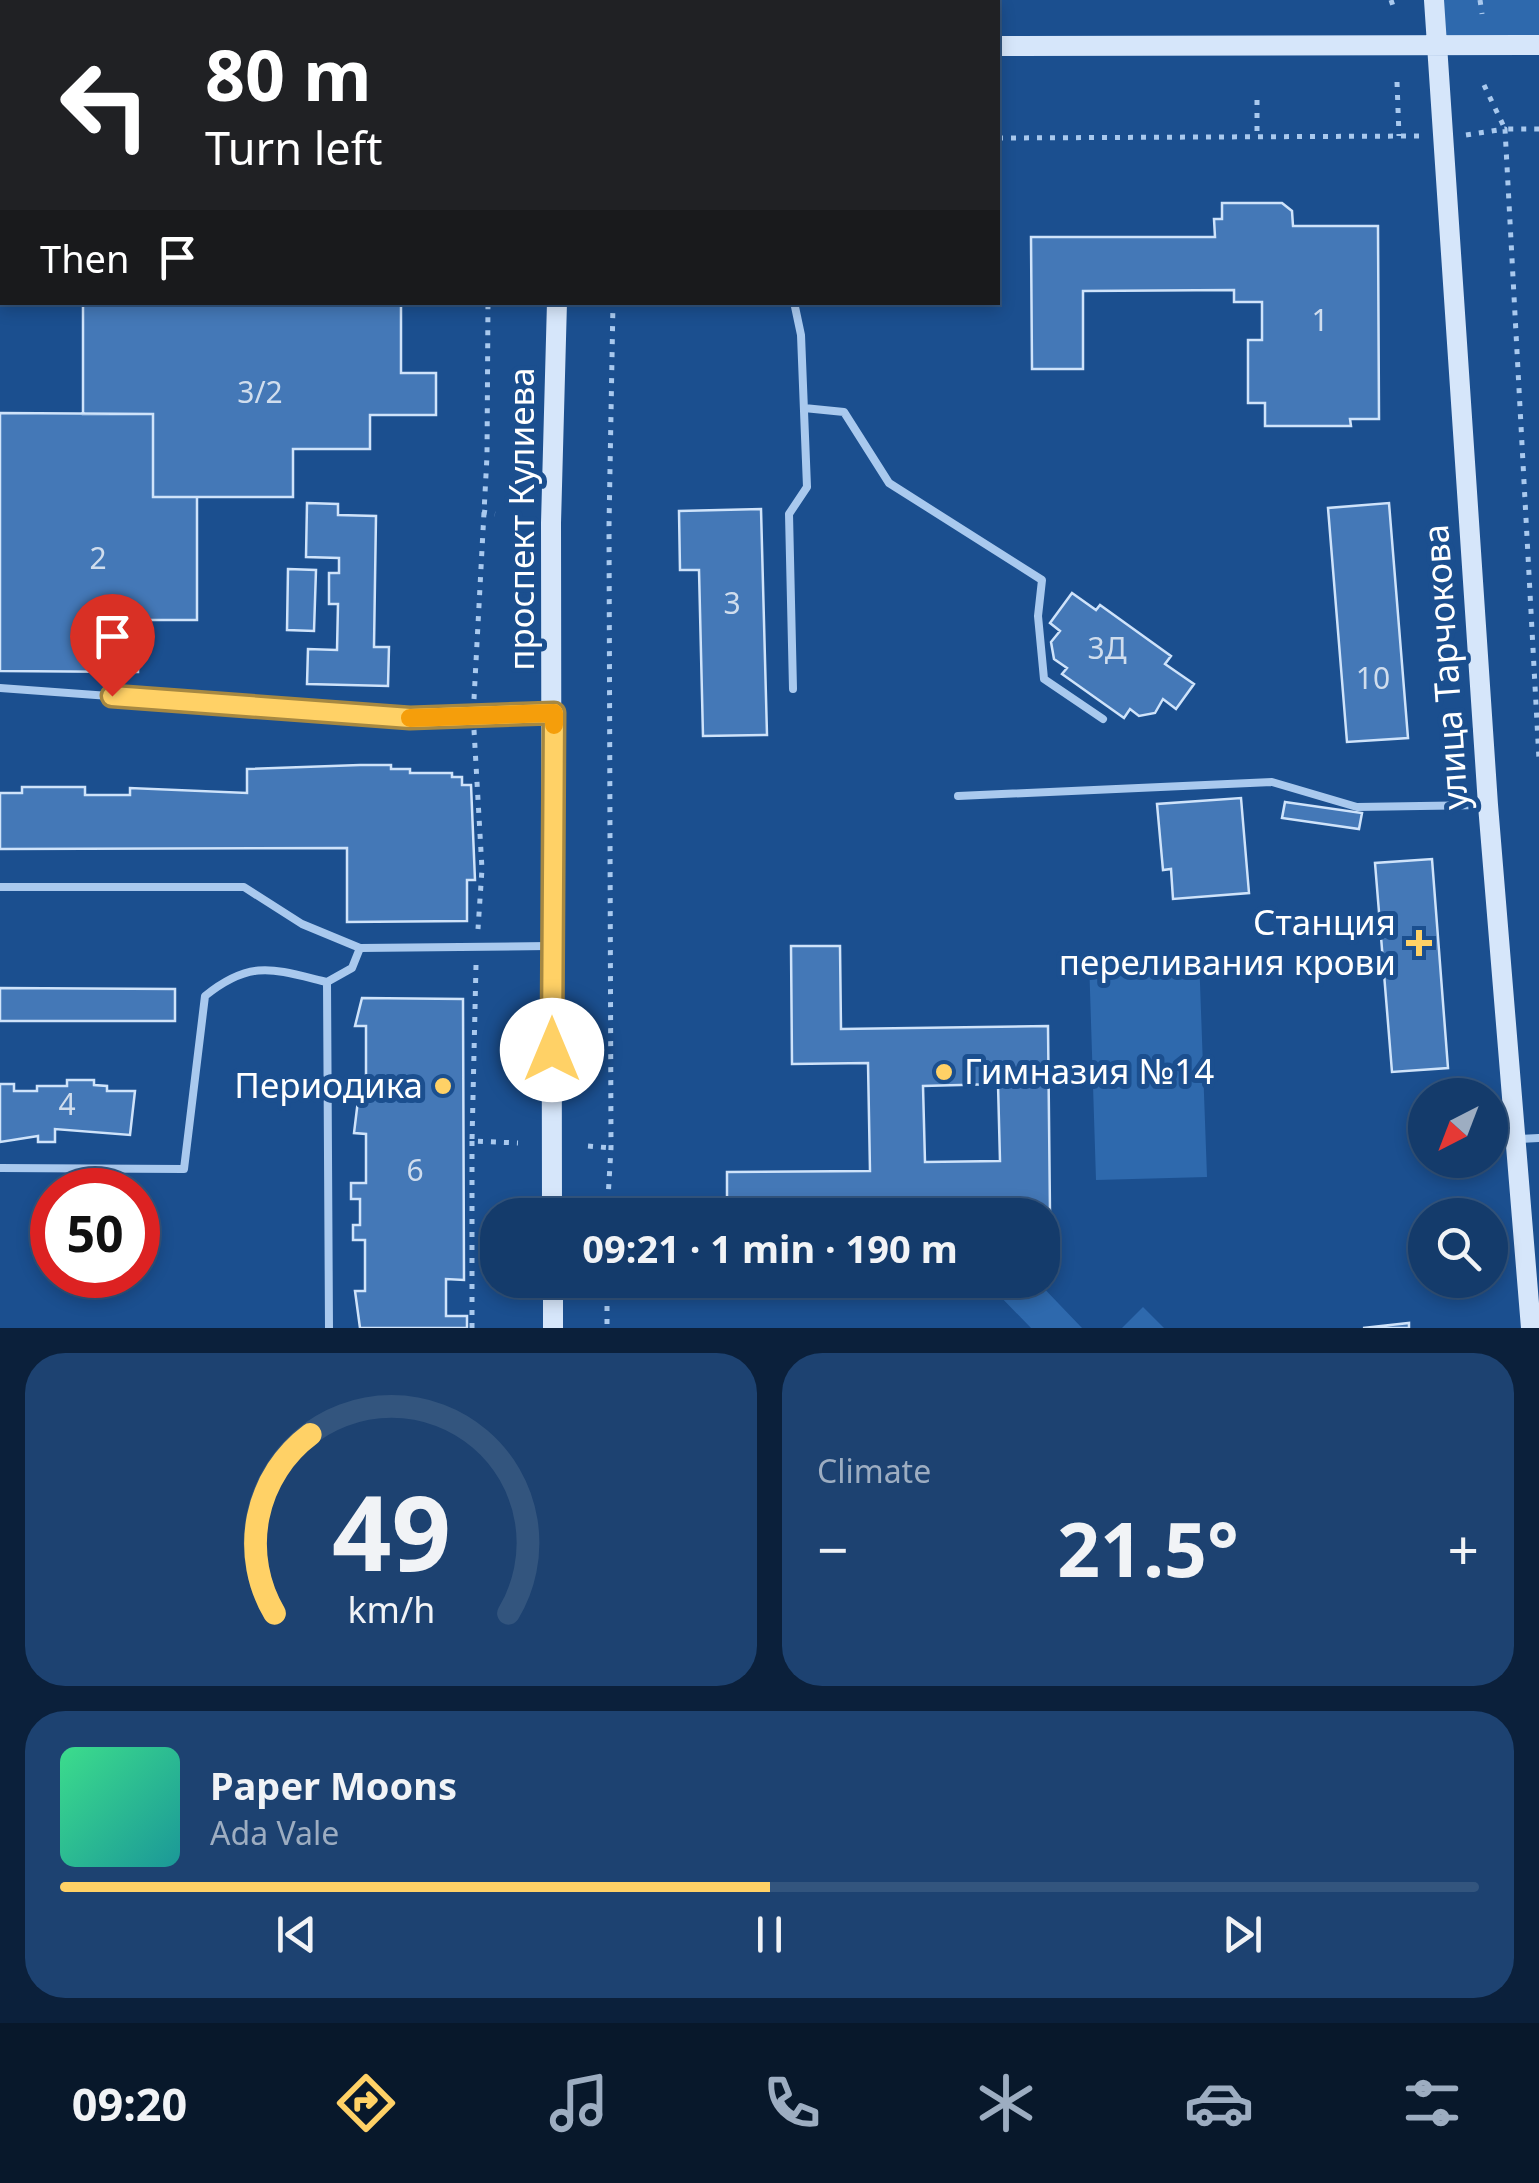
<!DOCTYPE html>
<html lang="en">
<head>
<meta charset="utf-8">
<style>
  body { margin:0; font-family:"Noto Sans",sans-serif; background:#1d4271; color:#f1f3f6; height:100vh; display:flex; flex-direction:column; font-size:38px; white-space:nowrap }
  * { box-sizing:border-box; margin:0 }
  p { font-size:32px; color:#9dadc1 }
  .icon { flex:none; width:55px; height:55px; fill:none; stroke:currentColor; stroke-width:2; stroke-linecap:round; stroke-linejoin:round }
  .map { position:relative; height:1328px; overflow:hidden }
  .details { display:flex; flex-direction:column; gap:25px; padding:25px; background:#0b203b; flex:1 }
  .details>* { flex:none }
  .guide { position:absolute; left:0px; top:0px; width:1000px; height:305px; box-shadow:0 5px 15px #0003,0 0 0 2px #33557e; background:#202124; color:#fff; overflow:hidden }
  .needle { width:65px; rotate:222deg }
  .fabs { position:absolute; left:1408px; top:1078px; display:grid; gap:20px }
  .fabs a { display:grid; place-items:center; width:100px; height:100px; border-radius:50%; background:#143b6b; box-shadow:0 5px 15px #0003,0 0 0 2px #33557e; font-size:50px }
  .speed { position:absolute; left:30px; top:1168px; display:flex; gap:20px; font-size:50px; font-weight:700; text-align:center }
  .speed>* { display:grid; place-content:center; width:130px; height:130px; border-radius:50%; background:#143b6b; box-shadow:0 5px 15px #0003,0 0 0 2px #33557e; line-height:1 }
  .speed .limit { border:15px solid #d22; background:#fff; color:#111 }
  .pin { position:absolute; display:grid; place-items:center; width:85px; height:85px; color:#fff; margin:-102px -42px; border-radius:50% 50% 50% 0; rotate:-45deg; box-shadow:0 0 10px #0007 }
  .pin .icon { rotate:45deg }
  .me { position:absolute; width:110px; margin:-55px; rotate:0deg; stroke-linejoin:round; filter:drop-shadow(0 0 8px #0008) }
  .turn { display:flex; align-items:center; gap:35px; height:210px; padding:0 40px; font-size:45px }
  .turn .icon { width:130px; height:130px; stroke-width:2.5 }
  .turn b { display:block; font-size:70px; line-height:85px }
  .then { display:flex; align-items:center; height:95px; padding:0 40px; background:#0003; gap:20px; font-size:38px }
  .big { font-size:75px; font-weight:700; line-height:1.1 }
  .details .card { flex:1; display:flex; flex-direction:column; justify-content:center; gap:15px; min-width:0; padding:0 35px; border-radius:40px; background:#1d4271 }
  .details .dial { align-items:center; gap:0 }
  .dial svg { height:260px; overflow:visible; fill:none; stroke:#33557e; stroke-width:7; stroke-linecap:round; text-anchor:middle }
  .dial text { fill:#f1f3f6; stroke:none }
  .song { display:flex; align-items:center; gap:30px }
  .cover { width:120px; height:120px; border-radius:15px; background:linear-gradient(135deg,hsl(150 70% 55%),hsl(180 70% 35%)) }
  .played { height:10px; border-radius:5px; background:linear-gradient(90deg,#ffd166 50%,#33557e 50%) }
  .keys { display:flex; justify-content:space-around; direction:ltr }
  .heat { display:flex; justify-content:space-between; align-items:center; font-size:55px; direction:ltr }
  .details .tiles { flex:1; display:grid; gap:25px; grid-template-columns:1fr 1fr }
  .card:last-child { grid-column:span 2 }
  .trip { position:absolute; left:480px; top:1198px; width:580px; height:100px; border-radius:40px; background:#143b6b; box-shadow:0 5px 15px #0003,0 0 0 2px #33557e; font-weight:700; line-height:100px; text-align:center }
  .menu { display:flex; height:160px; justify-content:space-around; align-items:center; background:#08182b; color:#9dadc1 }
  .menu .icon { width:70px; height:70px }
  .menu .on { color:#ffd166 }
  .menu b { font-size:45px; color:#f1f3f6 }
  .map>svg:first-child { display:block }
</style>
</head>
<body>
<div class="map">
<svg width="1539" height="1328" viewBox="0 0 1539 1328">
  <rect width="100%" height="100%" fill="#1b4f8f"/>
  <path fill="#2e69ad" d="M1434,0H1539V45L1437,46Z
    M1199,956L1207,1177L1096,1180L1089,959Z
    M1007,1280H1036L1082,1328H1031L995,1291Z
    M1143,1307L1164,1328H1122Z"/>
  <path fill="#4478b7" stroke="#cfe3fa" stroke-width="2.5" fill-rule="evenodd" d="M1222,203H1282L1292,211L1293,226H1378L1379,419H1350L1351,426H1265V403H1248V340H1262V302H1234V290L1083,291V369H1032L1031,237H1215L1214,219H1222Z
    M83,302H401V373H436V415H370V449H293V497H153V414H83Z
    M0,413L153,414V497H197V620H138V672L0,671Z
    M307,503L338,504V515L376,516L374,647H389L388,686L307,684L308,649L337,650L338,604H329V573H339V558L306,557Z
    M1389,503L1408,738L1347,742L1328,508Z
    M761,509L767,735L703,736L699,570H680L679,511Z
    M288,569L316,570L314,631L287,630Z
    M1072,593L1096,610L1100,605L1171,656L1165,664L1194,684L1176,709L1163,699L1155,713L1139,716L1130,709L1124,718L1062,674L1067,668L1054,659L1051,642L1060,631L1050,623Z
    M360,765H391V769H410V773H452V777H462V785H471L475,880H467V921L347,922V848L0,849V793H22V787H85V795H130V788L247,793V769Z
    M1241,798L1249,893L1173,899L1171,869L1163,870L1157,804Z
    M1285,802L1362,813L1359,829L1282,818Z
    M1432,859L1448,1068L1392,1072L1375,863Z
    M791,946H840L841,1029L1048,1026L1050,1212L727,1215V1172L870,1171L868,1063L792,1064ZM998,1084L1000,1161L925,1162L923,1086Z
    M0,988L175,989V1021H0Z
    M362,998L463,999L464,1280L446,1279V1316H467V1328H360L355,1291H365V1240H353V1225H360V1199H351V1183H366V1134L354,1133L359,1092H353V1077H366V1026H355Z
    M67,1080H94V1085L107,1086V1091H135L130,1135L55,1129V1142H38V1136L0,1142V1084H14V1091H37V1086H67Z
    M748,1280H828V1296H798V1284H748Z
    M1409,1323V1328H1363Z"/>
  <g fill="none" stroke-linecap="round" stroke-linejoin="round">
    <path stroke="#a9c9ee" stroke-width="5" stroke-dasharray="5 8" stroke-linecap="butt" d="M457,0V2
      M677,0V2
      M1391,0L1394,9
      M1480,0L1482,14
      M1397,82L1399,136
      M1484,85L1505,129H1539
      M1257,100V137
      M0,103L2,102
      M1466,135L1505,129L1539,760
      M998,138L1419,136
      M482,512L495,514
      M474,699L487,456L488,302
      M474,730L482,869L478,929
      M476,965L472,1141L518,1143
      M472,1141V1328
      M588,1146L611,1148
      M607,1215L611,1148L609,526L613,302
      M607,1280V1328"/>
    <path stroke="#a9c9ee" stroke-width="8" d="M519,0V2
      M588,0V2
      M984,0V2
      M631,2V0
      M804,408L844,412L889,483L1042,580L1038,616L1044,679L1103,719
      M0,688L410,718L549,713
      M793,689L789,514L807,487L801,335L794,302
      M958,796L1272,782L1357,807L1484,805
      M0,887H244L302,924L360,948L549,946
      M327,982L352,968L360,948
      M1519,1139L1539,1138
      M0,1168L184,1169L205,996C251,959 273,969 327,982L329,1328"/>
    <path stroke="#d6e6fa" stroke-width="20" d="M1434,0L1488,805L1531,1328
      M998,46L1539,45
      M0,48H2
      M552,1215L551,523L557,302
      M553,1280V1328"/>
  </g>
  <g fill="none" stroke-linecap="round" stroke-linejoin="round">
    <defs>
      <path id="route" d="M112,696L410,718L554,713L552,1050"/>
    </defs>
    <use href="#route" stroke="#a68842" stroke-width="25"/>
    <use href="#route" stroke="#ffd166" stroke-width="18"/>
    <path stroke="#f59e0b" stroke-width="18" d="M410,718L554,713V725"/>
  </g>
  <g fill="#ffd166" stroke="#1b4f8f" stroke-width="4">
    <path d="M1414 928h10v10h10v10h-10v10h-10v-10h-10v-10h10z"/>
    <circle cx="944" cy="1072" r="10"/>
    <circle cx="443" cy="1086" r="10"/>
  </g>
  <g text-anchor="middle" stroke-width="10" stroke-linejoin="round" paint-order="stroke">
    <g font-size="30" fill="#d0dded">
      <text x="1320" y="331">1</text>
      <text x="260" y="403">3/2</text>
      <text x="98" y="569">2</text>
      <text x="732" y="614">3</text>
      <text x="1107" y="659">3Д</text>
      <text x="1373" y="689">10</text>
      <text x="67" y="1115">4</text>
      <text x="415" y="1181">6</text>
    </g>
    <g font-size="35" fill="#fff" stroke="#1b4f8f">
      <text transform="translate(522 519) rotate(-90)" y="12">проспект Кулиева</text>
      <text transform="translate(1446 667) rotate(-94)" y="12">улица Тарчокова</text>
    </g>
    <g font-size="35" fill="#fff" stroke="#1b4f8f" text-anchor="end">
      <text x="1396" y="935">Станция<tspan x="1396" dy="40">переливания крови</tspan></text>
      <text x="964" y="1084" text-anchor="start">Гимназия №14</text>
      <text x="423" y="1098">Периодика</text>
    </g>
  </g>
</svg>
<div class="fabs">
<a><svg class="needle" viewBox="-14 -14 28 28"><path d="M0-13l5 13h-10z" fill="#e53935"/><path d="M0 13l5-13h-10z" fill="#9dadc1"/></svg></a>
<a><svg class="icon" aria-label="search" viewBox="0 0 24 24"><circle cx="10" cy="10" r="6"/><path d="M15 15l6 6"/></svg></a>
</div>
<div class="speed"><div class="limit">50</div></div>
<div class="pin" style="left:112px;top:696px;background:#d93025"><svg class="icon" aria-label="arrive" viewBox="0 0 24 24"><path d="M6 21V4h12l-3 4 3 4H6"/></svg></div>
<svg class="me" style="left:552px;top:1050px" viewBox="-20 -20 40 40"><circle r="19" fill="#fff"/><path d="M0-13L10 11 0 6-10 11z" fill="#ffd166"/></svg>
<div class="trip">09:21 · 1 min · 190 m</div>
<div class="guide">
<div class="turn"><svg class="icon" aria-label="left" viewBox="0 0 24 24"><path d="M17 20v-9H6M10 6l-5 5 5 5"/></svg><div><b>80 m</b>Turn left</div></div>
<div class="then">Then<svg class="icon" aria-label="arrive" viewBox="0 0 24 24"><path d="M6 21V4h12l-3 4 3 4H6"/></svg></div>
</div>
</div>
<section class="details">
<div class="tiles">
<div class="card dial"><svg viewBox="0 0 100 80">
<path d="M14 69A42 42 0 1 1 86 69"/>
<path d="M14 69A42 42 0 0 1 25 14" stroke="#ffd166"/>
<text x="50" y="56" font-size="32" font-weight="700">49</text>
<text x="50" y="72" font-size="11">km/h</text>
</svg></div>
<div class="card"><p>Climate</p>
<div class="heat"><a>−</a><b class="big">21.5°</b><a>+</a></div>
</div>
<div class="card">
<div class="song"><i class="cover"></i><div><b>Paper Moons</b><p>Ada Vale</p></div></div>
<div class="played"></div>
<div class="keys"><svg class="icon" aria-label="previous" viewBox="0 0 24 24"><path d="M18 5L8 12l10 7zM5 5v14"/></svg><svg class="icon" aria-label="pause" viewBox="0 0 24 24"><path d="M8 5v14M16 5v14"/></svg><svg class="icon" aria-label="next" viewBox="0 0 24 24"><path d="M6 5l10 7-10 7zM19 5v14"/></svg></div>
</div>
</div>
</section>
<nav class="menu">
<b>09:20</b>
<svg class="icon on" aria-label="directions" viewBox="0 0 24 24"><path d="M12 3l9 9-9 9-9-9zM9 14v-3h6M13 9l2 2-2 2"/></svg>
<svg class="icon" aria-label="music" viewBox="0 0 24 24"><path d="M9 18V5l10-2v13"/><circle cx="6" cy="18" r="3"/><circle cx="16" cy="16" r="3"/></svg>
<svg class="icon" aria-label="phone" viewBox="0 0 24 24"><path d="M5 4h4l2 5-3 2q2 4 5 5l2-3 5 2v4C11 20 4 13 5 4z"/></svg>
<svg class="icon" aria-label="climate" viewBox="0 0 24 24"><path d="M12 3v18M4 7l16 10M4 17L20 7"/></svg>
<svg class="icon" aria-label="car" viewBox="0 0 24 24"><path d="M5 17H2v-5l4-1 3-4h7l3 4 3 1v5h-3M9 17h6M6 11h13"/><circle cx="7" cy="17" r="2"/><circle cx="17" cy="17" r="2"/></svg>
<svg class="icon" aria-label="filters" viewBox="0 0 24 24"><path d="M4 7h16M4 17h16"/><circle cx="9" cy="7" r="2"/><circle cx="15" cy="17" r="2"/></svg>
</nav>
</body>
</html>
